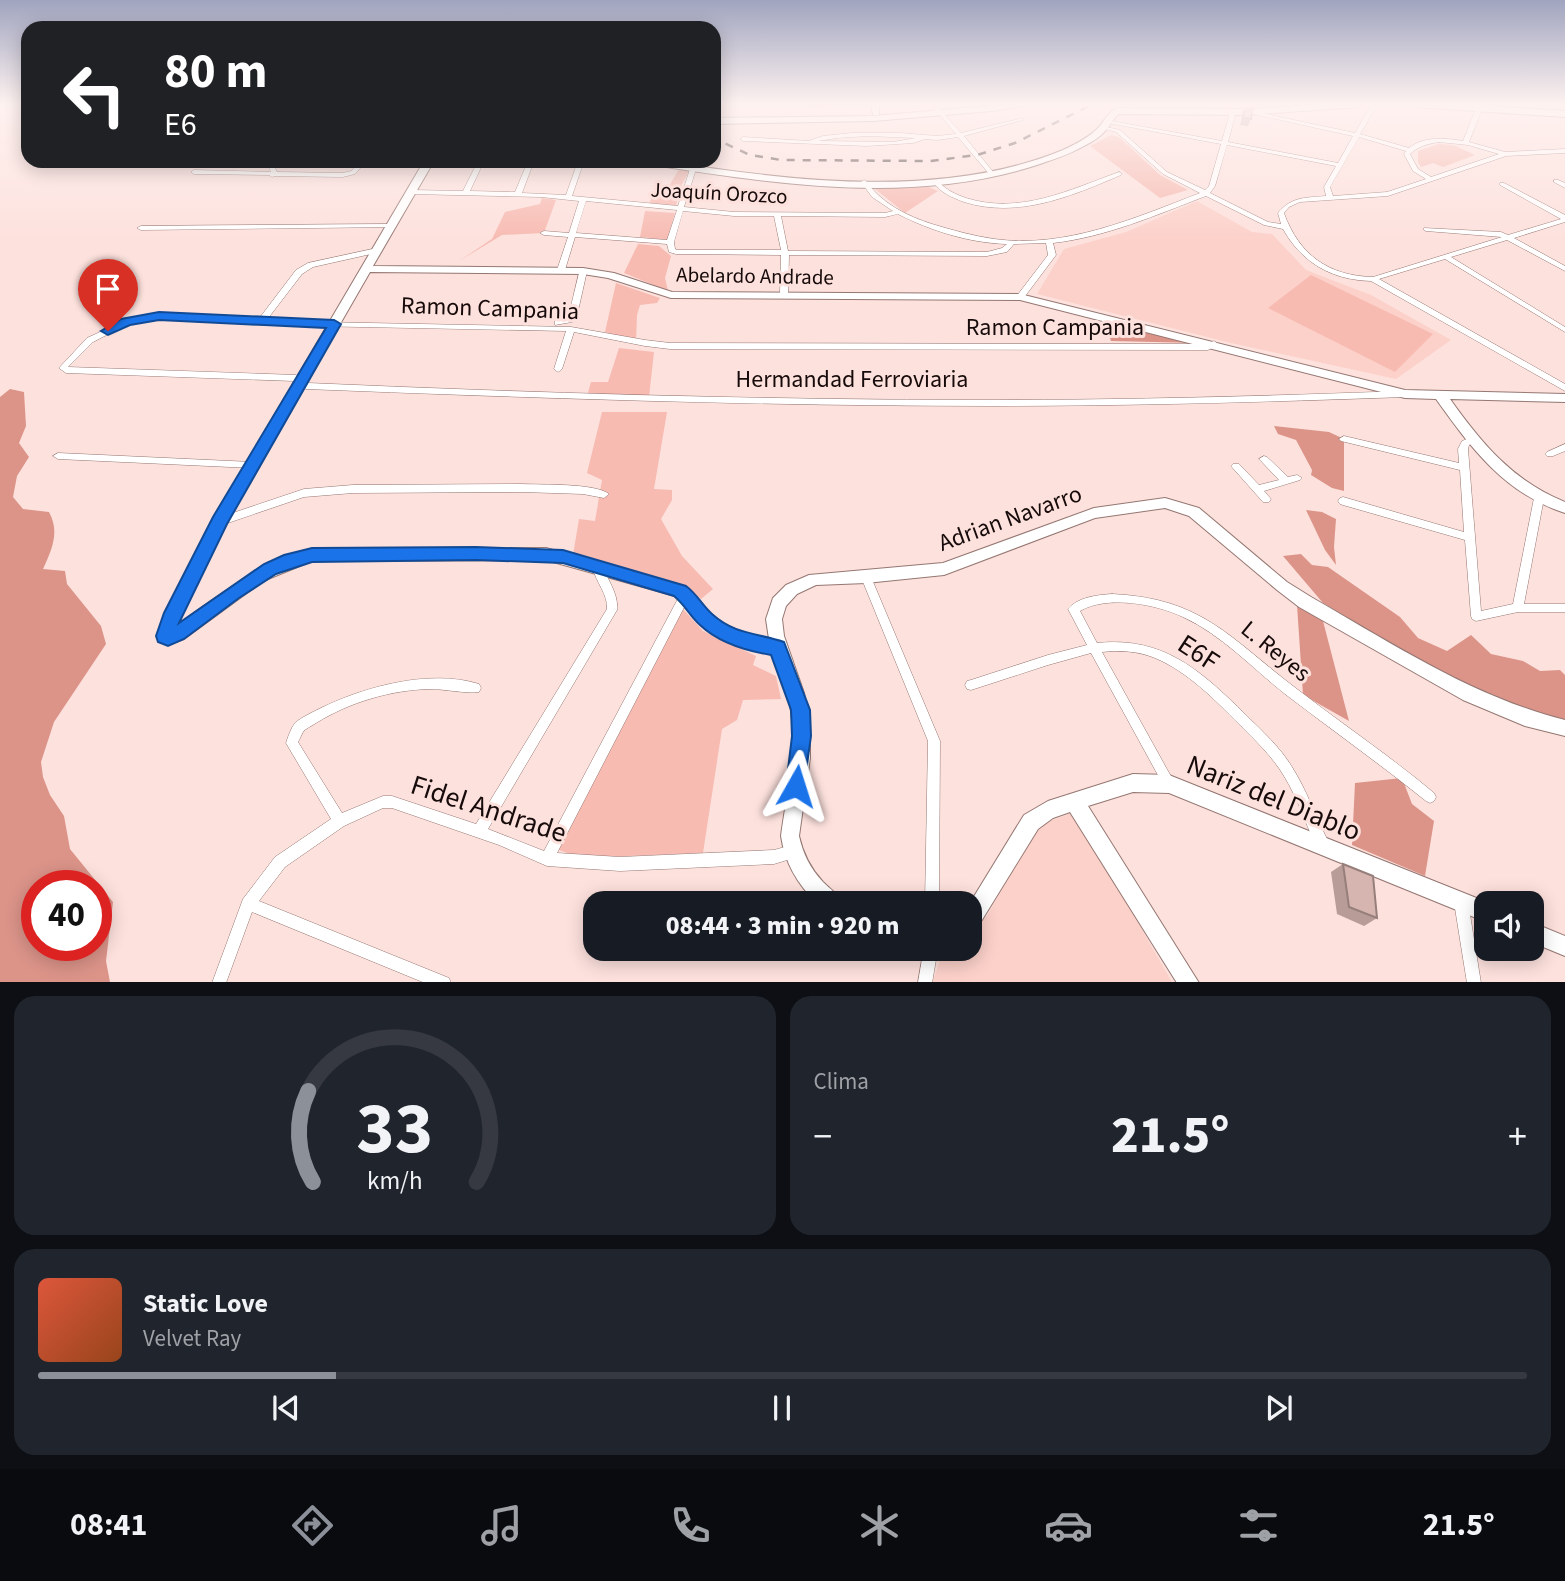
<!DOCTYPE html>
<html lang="es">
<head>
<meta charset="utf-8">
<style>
  body { margin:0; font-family:"Source Sans 3",sans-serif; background:#20242c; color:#f1f3f6; height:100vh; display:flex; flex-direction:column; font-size:26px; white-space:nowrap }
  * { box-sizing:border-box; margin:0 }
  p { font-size:23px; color:#9ea1a6 }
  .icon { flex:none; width:38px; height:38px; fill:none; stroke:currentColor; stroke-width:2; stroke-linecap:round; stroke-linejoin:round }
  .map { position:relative; height:982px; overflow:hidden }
  .panel { display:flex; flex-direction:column; gap:14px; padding:14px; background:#0d0f14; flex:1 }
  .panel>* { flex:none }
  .guide { position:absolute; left:21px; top:21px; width:700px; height:147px; border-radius:21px; box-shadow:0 4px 18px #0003; background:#202124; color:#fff; overflow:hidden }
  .controls { position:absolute; left:1474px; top:891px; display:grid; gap:14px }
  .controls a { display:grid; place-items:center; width:70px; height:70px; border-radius:14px; background:#171b24; box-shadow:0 4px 18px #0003; font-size:35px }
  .speed { position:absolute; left:21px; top:870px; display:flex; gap:14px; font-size:35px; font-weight:700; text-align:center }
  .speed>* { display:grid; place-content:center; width:91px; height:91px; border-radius:50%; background:#171b24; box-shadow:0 4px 18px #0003; line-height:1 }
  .speed .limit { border:10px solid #d22; background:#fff; color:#111 }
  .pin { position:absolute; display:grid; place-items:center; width:60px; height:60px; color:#fff; margin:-72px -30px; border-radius:50% 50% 50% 0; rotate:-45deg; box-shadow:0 0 7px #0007 }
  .pin .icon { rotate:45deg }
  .me { position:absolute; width:77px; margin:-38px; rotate:6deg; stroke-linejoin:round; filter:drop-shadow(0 0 5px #0008) }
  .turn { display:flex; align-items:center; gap:24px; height:147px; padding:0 28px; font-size:32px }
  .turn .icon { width:91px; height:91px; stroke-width:2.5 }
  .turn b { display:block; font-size:49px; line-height:60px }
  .big { font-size:52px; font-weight:800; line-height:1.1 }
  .panel .card { flex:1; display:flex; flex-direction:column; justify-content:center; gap:10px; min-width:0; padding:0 24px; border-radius:21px; background:#20242c }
  .panel .dial { align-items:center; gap:0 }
  .dial svg { height:182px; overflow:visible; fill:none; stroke:#363941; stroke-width:7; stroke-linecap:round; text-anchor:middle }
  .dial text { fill:#f1f3f6; stroke:none }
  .song { display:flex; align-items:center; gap:21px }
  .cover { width:84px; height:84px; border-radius:10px; background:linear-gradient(135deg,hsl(10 70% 55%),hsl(20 70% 35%)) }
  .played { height:7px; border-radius:4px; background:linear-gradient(90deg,#8c9099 20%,#363941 20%) }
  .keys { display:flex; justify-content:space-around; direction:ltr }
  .heat { display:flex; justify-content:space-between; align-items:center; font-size:38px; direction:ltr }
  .panel .tiles { flex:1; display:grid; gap:14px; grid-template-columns:1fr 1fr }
  .card:last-child { grid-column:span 2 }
  .trip { position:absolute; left:583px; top:891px; width:399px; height:70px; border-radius:21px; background:#171b24; box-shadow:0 4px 18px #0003; font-weight:800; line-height:70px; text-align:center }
  .dock { display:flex; height:112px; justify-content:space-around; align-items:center; background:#090b0e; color:#9ea1a6 }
  .dock .icon { width:49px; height:49px }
  .dock .selected { color:#8c9099 }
  .dock b { font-size:32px; color:#f1f3f6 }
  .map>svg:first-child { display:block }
</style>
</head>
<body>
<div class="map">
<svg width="1565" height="983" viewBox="0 0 1565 983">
  <rect width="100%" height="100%" fill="#fde1dd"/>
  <path fill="#fcd1ca" d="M1197,201L1252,232L1272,234L1306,270L1371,295L1451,340L1396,379L1231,343L1037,294L1064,249L1126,232Z
    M1072,813L1080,822L1172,982L932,983L944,949L970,948V928L987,916L1036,826Z"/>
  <path fill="#f7bbb2" d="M1111,135L1119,137L1160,175L1188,190L1160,198L1090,146Z
    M1439,144L1453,145L1475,155L1443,167L1433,163L1421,167L1418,162V151Z
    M679,169L689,171L680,188L676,206L649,203L659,186H669Z
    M922,184L938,191L905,213L875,189L878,185Z
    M542,198L556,200L544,233L502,235L459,261L492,239L505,212L540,204Z
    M645,211L675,213L667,240L640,237Z
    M638,244L659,246L671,256L665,278L668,291L624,273Z
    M1311,275L1433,334L1395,372L1268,308Z
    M616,283L660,298L657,303L640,305L637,315L636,341L605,332Z
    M619,348L654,352L649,397L587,396L591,382H608Z
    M602,412H667L654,489L672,490V500L661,519L682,556L713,589L701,599L691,590L681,586L573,555L579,519L595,521L602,480L587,473Z
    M682,608L703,631L756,656L753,665L776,676L781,699L743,700L737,720L722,729L703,853L579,858L557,849Z"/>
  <path fill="#dc9489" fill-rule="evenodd" d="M1104,321L1198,343L1111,341Z
    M10,389L24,392L26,426L19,443L29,457L17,476L13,497L23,509L49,512C60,532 52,549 43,569L65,571L67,584L101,626L106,644L54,722L41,762L43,777L50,795L64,816L70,849L113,902L106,961L110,982H0V397ZM37,886H96V945H37Z
    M1274,426L1329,432L1344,439V491L1332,488L1311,475L1312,470L1296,440L1278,434Z
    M1306,510L1322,512L1336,519L1334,547L1336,565L1325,550Z
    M1301,554L1312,565L1328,567L1400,617L1418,638L1447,651L1471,635L1491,654L1523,661L1540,671L1560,670L1565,675V723L1523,713L1410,656L1323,603L1283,556Z
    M1297,605L1323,621L1349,721L1303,695Z
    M1402,778L1412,804L1434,821L1425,876L1352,845L1355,783Z"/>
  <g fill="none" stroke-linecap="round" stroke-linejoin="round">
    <defs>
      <path id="street" d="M1368,104H1374L1376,107L1360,134L1409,148C1424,136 1445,138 1463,141L1476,109L1473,104H1479L1482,109L1469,142L1505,152L1565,149V153L1506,156L1388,196L1300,202L1289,207L1284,213C1299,255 1329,276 1373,277L1502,237L1426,231L1424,230V228L1501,232L1508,235L1561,219L1500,185V183H1504L1565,215V222L1514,238L1565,266V271L1507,240L1451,257L1565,327V332L1445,259L1379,279L1565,384V391L1371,281C1332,280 1302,263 1283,229L1264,225L1206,196C1156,215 1106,237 1053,243L1056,255L1023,299H1020L1016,297L1048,255L1046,243L1014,244L1007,252L987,256L789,255L788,293L784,295L780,293L781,255L676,254L669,252L667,244L575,237L565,270L561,272L557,270L568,237L544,235L540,233L544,231L569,233L579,201L541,197L411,194L408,192L411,190L463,191L478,161H484L470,191L515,192L528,161H534L522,193L566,195L578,161H584L572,196L678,206L690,169L693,167L696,169L684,207L734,212L885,213L893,211L872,197L861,182L864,180L866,181C881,203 907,216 932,224C952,230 973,236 994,239C1065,249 1135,218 1200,193L1163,174L1116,132L1102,128V126L1120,130L1167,172L1205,190L1209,186L1221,144L1108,123L1105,121L1106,120L1222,141L1229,116L1227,112L1230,110L1232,111L1235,116L1228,142L1338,163L1353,136L1244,112L1247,110L1355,133L1370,107ZM1359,137L1406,151L1404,154L1413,171L1426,179L1387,192L1333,196L1330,187ZM1439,142L1468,145L1499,154L1431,177L1418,169L1410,154C1419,146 1427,144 1439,142ZM1227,145L1336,166L1324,187L1326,196C1306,198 1292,196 1278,213L1281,224L1268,222L1210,193L1215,186ZM586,201L677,210L667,240L576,233ZM683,211L734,216H774L781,250H677L675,249L674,242ZM898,214C931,231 970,243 1007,244L1002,248L987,252L788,251L781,216L885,217Z
        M937,106L961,133L1023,118V120L964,136L994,173V175H990L958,137L937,140L925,139L913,143L867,146L743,141L740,139L743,137L809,141L823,136L852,133H900L937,136L956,134L934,108ZM868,136L916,138L893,142L818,141L837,138Z
        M266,161H272L277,172L343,173L351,171L358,164L363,165L355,174L343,177L275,176L272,177L269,175L194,174L191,172L194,170L271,172Z
        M1119,172L1122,174L1121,175C1072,196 1018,219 964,202C951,197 941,193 933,182L938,181C946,190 955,194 966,198C1020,215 1069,190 1119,172Z
        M1554,180H1558L1565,183V188L1554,182Z
        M392,224L395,226L394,227L141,230L137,228L141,226Z
        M377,248H380V252L313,267L302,274L266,321L571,327L645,340L670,343L1207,344L1214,341L1218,344L1208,350L670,349L645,346L574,332L562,369L558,372L554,369L566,331L260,325L159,318L128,324L93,342L68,367L296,375L308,383C536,393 764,400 992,400C1129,400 1267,396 1405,391L1409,394L1405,397C1267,402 1129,406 991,406C762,406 534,398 306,389L294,381L66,373L59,368L87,338L126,320L159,314L258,320L296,270L308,263Z
        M580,269H583L587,271L576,320L572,322L555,325V321L568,318Z
        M1344,436L1459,463L1458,449L1462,441L1472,437L1475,438L1477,440L1469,445L1468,449L1481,611L1513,604L1534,498L1539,494L1544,498L1524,604H1565V612H1518L1476,621L1472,619L1471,616L1465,540L1343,505L1340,504L1338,501L1340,498L1343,497L1464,532L1460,470L1341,441L1339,439Z
        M1565,444V451L1553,456H1547L1545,454L1547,452Z
        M58,453L252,462L257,465L252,468L58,459L53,456Z
        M1264,456L1267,457L1288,477L1297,475L1302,478L1300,480L1264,491L1271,499L1269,502H1263L1231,466L1233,464H1239L1259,485L1279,480L1261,461L1259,459Z
        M522,484C542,485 595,483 609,494L604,498L583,494L522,492L353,493L304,497L219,526L215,525L214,522L215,519L304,489L353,485Z
        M598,564L602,565C607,579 619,594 617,610L488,829L544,851L682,591L686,590L690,591L691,594L557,853L620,857L774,850L792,845L797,847L799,852L797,857L774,864L620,871L547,866L499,845L392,808H383L344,826L285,867L259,901L449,978L451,983H425L252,912L226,983H212L243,899L275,857L331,819L286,743C288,737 291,728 295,723C300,718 315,711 323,707C367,686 431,669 479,684L481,688L479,692C468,694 444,689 430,689C391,690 350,702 316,723C312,726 306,728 303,732C301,735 300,739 298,742L342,813L383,796H392L476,824L607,609C608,594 596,583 593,568L594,565Z
        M866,573L870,574L871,577L940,741L939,903H925L928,741L861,577L862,574Z
        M1112,594C1201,598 1228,636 1293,686C1334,718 1377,747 1417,779L1434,793L1436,797L1434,801L1430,803L1426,801C1380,764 1332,730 1285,694C1252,668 1222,635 1183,617C1156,604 1107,595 1080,611L1097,643C1164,636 1201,671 1246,715C1262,731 1280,747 1292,767C1306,789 1315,815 1327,839L1329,844L1327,849L1322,851L1317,849C1306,824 1298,799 1284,776C1272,756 1255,740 1239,724C1214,699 1188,672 1155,658C1138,651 1120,650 1102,652L1173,780L1175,784L1173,788L1169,790L1165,788L1091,653L1048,665L971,690L967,689L965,685L967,681L971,680L1048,655L1087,645L1068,609C1078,597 1097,595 1112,594Z
        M1461,895L1466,897L1468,902L1481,983H1467L1454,902L1456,897Z
        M924,948H938L932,983H918Z"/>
      <path id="secondary" d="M871,104H879V115H873Z
        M1322,104H1363L1359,107L1247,115L1119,114C1113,118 1111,125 1106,130C1100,137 1092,142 1084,146C1070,154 1055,159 1040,164C915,206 774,184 647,164L642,161H664C791,181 942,200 1063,150C1076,144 1090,137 1099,127C1105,120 1108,112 1117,108L1247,109Z
        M1412,104H1456L1565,111V117L1416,107Z
        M424,161H434L373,266L583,268L614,273L672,292L1020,294L1405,390L1565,394V402L1450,399C1482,444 1513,481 1565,502V513C1505,494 1471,448 1436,399L1405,398L1020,300L671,298L608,278L583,274L370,272L225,524L176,626C220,594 260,564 312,549L546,548L685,587C696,593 700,603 708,611C724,628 747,635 769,639L766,619L773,598L786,585L809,575L943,563L1094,508L1165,498L1199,508L1287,582L1311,597C1393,644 1473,697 1565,720V736L1525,726L1463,700L1299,607L1277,590L1189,516L1165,508L1095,518L944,575L866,583L816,585L797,594L786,606L782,619L784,636L804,693L810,727V758L799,836C803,854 810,868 823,882C830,889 838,894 842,903H817C797,884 785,863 781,836C786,796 798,752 791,711C788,692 780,673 773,654L740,646L716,635L700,624L675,596L546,560L312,561L263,581L184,639L168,645L159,641L157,636L165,613L214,518Z
        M1133,774L1169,775L1489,903H1486V922L1169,793L1133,792L1088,806L1199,983H1177L1070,812L1053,818L1038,829L977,928L970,931V903L1024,815L1048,801Z
        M1531,922L1565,936V956L1531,942Z"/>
      <path id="primary" d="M1009,104H1035L992,111L873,121L714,124V118L873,116Z"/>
    </defs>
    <use href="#street" stroke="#957772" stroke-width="1"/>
    <use href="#secondary" stroke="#957772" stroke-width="2"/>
    <use href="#primary" stroke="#957772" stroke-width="2"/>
    <use href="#street" fill="#fff" fill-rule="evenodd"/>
    <use href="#secondary" fill="#fff" fill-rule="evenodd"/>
    <use href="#primary" fill="#fff" fill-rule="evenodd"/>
    <path stroke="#534342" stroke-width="2.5" stroke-dasharray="8 8" stroke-linecap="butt" d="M714,133L722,142L750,155L781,160L930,161L977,155L1015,143L1093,104"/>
  </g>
  <path fill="#b89c97" d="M808,104H863V106L808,107Z
    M1244,111L1251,119L1248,126L1240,125Z
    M1343,864L1377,918L1364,926L1337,914L1331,872Z"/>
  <path fill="#d6b5b0" stroke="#967f7b" stroke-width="2" d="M1252,110L1251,119L1243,118L1244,111Z
    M1343,864L1373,876L1377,918L1349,907Z"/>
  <linearGradient id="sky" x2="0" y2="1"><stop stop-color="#a0a4bf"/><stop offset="0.43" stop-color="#fef2f0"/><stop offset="1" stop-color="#fef2f0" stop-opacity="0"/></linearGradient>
  <rect width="1565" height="242" fill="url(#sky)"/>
  <path fill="#1a73e8" stroke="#114b97" stroke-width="2" d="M159,312L334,320L341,324L227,524L179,623L264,564L284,555L312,548L476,547L563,550L686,586C697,594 702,605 712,614C735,635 758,633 784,642L810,710L811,736L803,793L796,796L789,793L786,786L792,736L791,710L771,655C747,651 718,642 700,625C690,616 685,605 674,596L563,563L476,560L312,562L276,574L239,598L184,639L168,646L158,642L156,636L164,613L213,517L326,328L159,320L130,325L108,335L101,331L121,319Z"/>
  <g text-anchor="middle" stroke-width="6" stroke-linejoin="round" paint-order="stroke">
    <g font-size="21" fill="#160b0a" stroke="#fde1dd">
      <text transform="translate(719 193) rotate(3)" y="7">Joaquín Orozco</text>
      <text transform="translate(755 276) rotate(1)" y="7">Abelardo Andrade</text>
    </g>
    <g font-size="24" fill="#160b0a" stroke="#fde1dd">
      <text transform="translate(490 308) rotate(2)" y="8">Ramon Campania</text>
      <text x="1055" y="335">Ramon Campania</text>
      <text x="852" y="387">Hermandad Ferroviaria</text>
      <text transform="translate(1010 518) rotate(-20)" y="8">Adrian Navarro</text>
      <text transform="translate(1276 651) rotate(39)" y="8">L. Reyes</text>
    </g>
    <g font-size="28" fill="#160b0a" stroke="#fde1dd">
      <text transform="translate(1199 652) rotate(33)" y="10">E6F</text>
      <text transform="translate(1274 797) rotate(22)" y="10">Nariz del Diablo</text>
      <text transform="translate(489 808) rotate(18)" y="10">Fidel Andrade</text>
    </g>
  </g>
</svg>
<div class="controls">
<a><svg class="icon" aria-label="sound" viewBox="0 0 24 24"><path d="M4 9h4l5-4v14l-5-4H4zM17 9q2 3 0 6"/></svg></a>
</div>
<div class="speed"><div class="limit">40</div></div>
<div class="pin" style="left:108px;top:331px;background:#d93025"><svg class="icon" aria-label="arrive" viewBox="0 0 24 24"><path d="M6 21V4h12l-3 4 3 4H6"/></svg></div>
<svg class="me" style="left:796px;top:786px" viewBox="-20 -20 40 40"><path d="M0-17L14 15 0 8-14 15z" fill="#1a73e8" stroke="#fff" stroke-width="4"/></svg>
<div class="trip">08:44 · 3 min · 920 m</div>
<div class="guide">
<div class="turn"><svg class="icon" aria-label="left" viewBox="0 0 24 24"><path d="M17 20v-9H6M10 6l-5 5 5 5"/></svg><div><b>80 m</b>E6</div></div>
</div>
</div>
<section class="panel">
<div class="tiles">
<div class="card dial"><svg viewBox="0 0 100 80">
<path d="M14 69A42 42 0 1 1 86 69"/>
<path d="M14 69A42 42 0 0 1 12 29" stroke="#8c9099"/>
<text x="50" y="56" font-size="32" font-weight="700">33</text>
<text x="50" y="72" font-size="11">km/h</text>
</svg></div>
<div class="card"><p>Clima</p>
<div class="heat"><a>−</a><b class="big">21.5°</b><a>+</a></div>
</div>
<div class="card">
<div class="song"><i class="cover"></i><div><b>Static Love</b><p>Velvet Ray</p></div></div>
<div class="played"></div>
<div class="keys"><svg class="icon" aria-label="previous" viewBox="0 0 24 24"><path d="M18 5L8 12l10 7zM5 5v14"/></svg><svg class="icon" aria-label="pause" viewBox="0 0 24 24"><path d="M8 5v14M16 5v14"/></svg><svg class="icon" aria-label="next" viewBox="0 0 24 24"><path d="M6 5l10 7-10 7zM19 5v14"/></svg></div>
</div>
</div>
</section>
<nav class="dock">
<b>08:41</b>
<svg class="icon selected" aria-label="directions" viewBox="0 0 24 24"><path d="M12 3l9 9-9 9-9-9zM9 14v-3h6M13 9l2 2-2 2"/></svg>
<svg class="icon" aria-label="music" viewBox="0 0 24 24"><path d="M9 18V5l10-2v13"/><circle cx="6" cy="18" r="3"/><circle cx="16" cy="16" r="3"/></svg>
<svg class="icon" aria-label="phone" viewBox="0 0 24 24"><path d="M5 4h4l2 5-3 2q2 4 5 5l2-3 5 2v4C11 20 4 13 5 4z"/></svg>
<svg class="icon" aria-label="climate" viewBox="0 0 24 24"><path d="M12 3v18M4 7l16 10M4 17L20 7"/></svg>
<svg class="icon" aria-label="car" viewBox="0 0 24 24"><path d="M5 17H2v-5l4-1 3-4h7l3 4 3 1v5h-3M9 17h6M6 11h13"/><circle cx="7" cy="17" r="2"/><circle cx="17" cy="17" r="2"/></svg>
<svg class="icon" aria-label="filters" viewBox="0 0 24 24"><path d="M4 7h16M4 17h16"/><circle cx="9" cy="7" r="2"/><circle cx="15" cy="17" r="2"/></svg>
<b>21.5°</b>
</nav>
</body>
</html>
